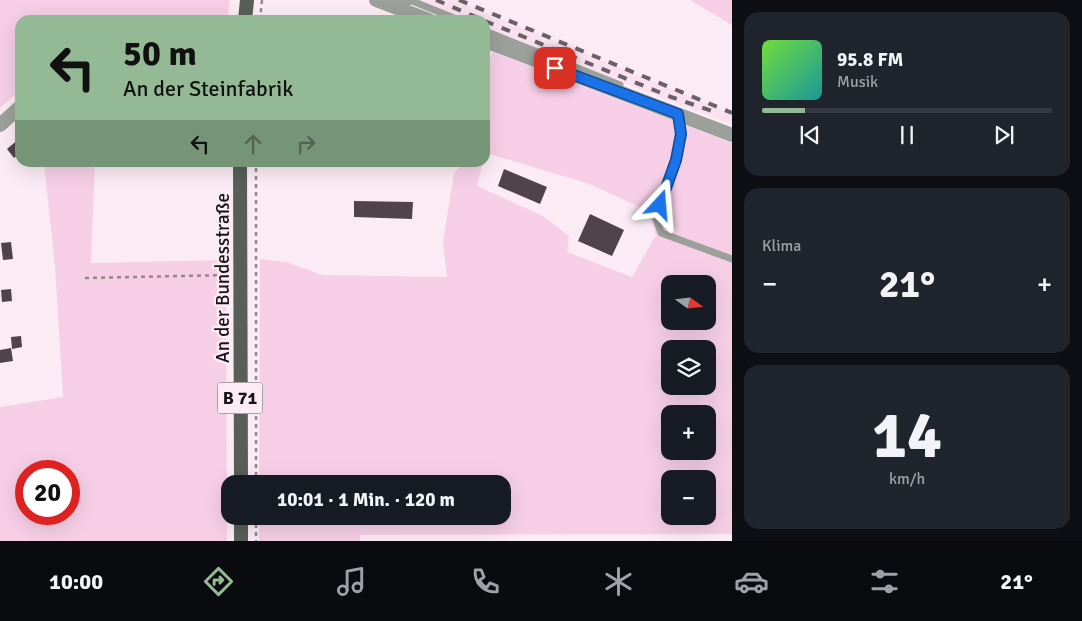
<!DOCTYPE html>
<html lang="de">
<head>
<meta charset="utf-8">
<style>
  body { margin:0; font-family:Signika,sans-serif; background:#20242c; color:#f1f3f6; height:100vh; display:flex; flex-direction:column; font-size:19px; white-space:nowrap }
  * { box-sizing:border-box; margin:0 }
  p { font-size:16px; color:#9ea1a6 }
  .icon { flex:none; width:28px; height:28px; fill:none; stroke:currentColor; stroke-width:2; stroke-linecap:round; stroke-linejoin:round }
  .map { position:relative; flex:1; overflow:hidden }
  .details { display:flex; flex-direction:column; gap:12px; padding:12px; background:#0d0f14; width:350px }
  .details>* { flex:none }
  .guide { position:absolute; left:15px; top:15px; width:475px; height:152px; border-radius:15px; box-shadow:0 5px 20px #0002; background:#94ba95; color:#111; overflow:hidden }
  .needle { width:32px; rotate:105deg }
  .controls { position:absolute; left:661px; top:275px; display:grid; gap:10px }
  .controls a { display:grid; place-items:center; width:55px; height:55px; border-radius:10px; background:#171b24; box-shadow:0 5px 20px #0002; font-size:25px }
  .speed { position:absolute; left:15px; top:460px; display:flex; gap:10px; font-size:25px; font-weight:700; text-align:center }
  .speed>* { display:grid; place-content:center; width:65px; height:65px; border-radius:50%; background:#171b24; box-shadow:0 5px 20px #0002; line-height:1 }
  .speed .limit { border:8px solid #d22; background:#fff; color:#111 }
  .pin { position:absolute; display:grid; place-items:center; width:42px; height:42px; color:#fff; margin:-21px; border-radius:10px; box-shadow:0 2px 8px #0006 }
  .me { position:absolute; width:55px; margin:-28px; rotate:19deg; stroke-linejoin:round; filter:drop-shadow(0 0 4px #0008) }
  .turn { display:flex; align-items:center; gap:18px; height:105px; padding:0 25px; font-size:22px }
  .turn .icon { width:65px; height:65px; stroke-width:2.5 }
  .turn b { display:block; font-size:35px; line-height:42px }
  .lanes { display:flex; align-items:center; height:48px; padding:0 25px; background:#0003; justify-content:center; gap:25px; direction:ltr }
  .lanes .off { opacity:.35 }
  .big { font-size:38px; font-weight:800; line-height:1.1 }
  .details .widget { flex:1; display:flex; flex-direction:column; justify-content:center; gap:8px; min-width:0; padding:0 18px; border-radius:15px; background:#20242c }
  .details .dial { align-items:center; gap:0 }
  .dial b { font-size:65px; line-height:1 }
  .song { display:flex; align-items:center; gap:15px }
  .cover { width:60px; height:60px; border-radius:8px; background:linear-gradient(135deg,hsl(100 70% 55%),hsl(180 70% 35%)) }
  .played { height:5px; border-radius:2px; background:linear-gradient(90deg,#94ba95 15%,#363941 15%) }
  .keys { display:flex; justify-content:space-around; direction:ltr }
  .heat { display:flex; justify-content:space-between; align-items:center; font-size:28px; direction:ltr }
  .trip { position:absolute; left:221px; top:475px; width:290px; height:50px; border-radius:15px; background:#171b24; box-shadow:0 5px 20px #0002; font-weight:800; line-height:50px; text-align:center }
  .menu { display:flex; height:80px; justify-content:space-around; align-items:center; background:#090b0e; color:#9ea1a6 }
  .menu .icon { width:35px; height:35px }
  .menu .active { color:#94ba95 }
  .menu b { font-size:22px; color:#f1f3f6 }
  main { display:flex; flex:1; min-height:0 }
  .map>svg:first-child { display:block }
</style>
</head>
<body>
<main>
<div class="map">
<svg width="732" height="541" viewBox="0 0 732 541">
  <rect width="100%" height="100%" fill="#fbebf4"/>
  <path fill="#f9e1f0" d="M403,0H455L732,114V124L485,31V20H456Z"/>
  <path fill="#f6cfe7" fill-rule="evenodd" d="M0,0H230L228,16L224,20H20V90L0,108Z
    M690,0H732V25Z
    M492,52L732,143V534L360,535V541H259V516H502V484H259L260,259L286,262L322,275L447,277L443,241L454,174L462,163H483L477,186L543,216L569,236L567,252L632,277L656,235L648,211L590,184L486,153L485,155V80ZM670,284H708V321H670ZM670,349H708V386H670ZM670,414H708V451H670ZM670,479H708V516H670Z
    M44,163H95L91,263L226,260L227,541H0V407L63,397L55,266ZM69,471V514H26V471Z"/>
  <path fill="#50434b" d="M20,138V153L14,158L7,149Z
    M504,169L547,187L540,204L498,186Z
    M354,201L413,202L412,219L354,217Z
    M590,214L624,230L612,256L578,241Z
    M11,242L13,259L3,260L1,243Z
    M11,289L12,301L2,302L1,290Z
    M21,336L22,347L12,349L11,337Z
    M11,348L13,361L0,363V350Z"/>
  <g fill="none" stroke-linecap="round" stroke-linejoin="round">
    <path stroke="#92878d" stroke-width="2.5" stroke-dasharray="4 4" stroke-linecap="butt" d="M260,20L262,0
      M85,278L229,275
      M256,484V162
      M256,516V541"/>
    <path stroke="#9ba09b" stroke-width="7" d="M395,4L412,1L459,20
      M485,31L620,85
      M678,114L681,134L676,160L656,218L661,233L732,259"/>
    <path stroke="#9ba09b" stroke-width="14" d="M376,0L429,20
      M485,41L732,135
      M0,125L20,107"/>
    <path stroke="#575f56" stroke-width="14" d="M245,20L247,0
      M240,162L241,484
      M241,516V541"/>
    <path stroke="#6a6166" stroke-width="4" stroke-dasharray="9 9" stroke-linecap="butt" d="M436,0L483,20
      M459,0L732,113
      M485,21L671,97L715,112"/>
  </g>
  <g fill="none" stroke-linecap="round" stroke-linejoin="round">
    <defs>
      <path id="route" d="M555,68L678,114L681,134L676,160L660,205"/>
    </defs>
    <use href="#route" stroke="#114b97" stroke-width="12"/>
    <use href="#route" stroke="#1a73e8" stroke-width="9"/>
  </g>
  <g text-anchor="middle" stroke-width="5" stroke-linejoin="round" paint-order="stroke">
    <rect fill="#fbebf4" stroke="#5b5358" stroke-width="1" x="217.5" y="382.5" width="45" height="31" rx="4"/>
    <g font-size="18" font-weight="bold" fill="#171215">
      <text x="240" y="404">B 71</text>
    </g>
    <g font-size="19" fill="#171215" stroke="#fbebf4">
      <text transform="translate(222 278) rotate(-90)" y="7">An der Bundesstraße</text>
    </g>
  </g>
</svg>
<div class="controls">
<a><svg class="needle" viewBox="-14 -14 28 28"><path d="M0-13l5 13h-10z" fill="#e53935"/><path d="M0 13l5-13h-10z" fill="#9ea1a6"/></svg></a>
<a><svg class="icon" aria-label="layers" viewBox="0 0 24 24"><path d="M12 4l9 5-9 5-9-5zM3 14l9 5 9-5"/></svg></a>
<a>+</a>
<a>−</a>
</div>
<div class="speed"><div class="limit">20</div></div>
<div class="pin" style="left:555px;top:68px;background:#d93025"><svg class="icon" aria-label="arrive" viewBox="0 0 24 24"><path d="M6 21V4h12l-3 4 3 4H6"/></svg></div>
<svg class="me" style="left:660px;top:205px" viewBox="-20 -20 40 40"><path d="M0-17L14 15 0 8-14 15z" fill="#1a73e8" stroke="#fff" stroke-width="4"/></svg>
<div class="trip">10:01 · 1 Min. · 120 m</div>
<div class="guide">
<div class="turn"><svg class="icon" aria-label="left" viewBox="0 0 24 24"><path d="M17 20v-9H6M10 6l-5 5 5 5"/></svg><div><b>50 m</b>An der Steinfabrik</div></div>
<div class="lanes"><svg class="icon" aria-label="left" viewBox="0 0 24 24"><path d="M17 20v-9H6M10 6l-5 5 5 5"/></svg><svg class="icon off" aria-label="ahead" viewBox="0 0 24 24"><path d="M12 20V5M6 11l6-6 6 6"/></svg><svg class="icon off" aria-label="right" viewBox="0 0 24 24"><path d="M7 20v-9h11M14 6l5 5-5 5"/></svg></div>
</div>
</div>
<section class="details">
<div class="widget">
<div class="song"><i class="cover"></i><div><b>95.8 FM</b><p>Musik</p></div></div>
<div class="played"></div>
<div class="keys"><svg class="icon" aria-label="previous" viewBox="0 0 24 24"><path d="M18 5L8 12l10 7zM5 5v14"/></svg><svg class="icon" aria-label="pause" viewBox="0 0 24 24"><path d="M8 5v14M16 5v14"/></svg><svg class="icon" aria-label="next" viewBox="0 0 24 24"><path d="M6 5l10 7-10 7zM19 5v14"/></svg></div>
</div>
<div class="widget"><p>Klima</p>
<div class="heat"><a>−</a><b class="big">21°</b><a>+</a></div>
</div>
<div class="widget dial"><b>14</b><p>km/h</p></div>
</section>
</main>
<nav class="menu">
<b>10:00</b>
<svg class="icon active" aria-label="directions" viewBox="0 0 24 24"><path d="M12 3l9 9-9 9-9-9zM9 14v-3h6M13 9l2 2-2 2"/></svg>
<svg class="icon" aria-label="music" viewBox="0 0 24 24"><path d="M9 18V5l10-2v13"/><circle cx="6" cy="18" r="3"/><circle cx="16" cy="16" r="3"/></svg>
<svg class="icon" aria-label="phone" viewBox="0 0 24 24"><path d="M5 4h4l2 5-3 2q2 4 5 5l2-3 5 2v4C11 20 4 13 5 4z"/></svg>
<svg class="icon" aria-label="climate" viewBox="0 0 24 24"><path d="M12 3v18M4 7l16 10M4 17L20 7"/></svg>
<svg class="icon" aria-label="car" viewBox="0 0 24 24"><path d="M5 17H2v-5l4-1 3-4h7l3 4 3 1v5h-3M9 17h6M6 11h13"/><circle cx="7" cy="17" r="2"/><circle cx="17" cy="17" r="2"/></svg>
<svg class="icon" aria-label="filters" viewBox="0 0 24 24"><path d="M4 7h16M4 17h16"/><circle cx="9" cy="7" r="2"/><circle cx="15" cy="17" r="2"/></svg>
<b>21°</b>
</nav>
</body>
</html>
